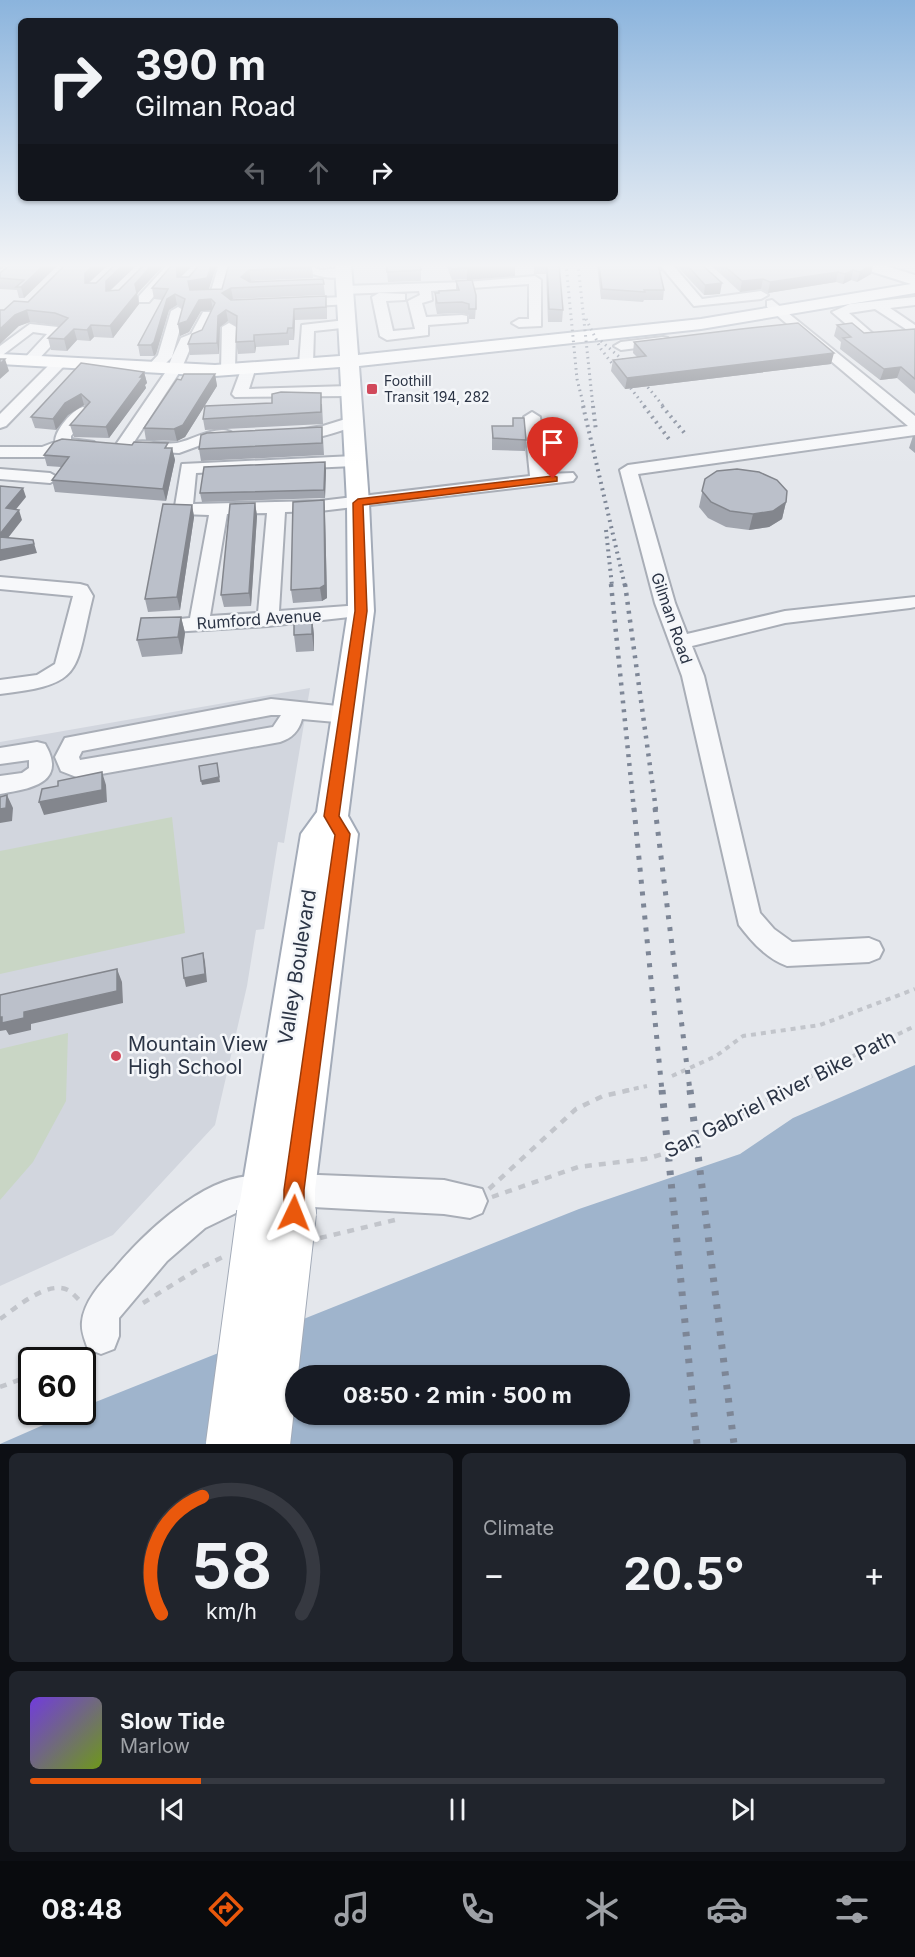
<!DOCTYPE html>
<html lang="en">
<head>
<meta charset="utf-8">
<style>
  body { margin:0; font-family:Inter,sans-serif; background:#20242c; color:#f1f3f6; height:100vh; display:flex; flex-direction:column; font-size:22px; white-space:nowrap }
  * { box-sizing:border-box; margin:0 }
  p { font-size:20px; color:#9ea1a6 }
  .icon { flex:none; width:33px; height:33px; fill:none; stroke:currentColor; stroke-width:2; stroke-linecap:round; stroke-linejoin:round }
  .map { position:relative; height:1444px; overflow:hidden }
  .sheet { display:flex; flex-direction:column; gap:9px; padding:9px; background:#0d0f14; flex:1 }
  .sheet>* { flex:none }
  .banner { position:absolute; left:18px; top:18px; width:600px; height:183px; border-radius:9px; box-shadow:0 2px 4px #0004; background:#171b24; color:#f1f3f6; overflow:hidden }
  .speed { position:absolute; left:18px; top:1347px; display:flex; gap:12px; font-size:30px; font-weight:700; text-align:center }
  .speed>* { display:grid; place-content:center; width:78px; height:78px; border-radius:50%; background:#171b24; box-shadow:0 2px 4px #0004; line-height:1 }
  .speed .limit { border:3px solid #111; border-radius:9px; background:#fff; color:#111 }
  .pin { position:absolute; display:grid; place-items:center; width:51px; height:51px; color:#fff; margin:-62px -26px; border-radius:50% 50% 50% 0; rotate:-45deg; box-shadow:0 0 6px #0007 }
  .pin .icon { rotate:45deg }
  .me { position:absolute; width:66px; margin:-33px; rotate:2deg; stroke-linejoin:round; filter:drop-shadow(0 0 4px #0008) }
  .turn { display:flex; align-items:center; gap:21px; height:126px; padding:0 18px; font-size:27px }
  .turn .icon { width:78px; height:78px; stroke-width:2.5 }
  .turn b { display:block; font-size:42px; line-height:51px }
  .lanes { display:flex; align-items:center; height:57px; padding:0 18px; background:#0003; justify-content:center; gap:30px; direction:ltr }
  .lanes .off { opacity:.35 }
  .big { font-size:45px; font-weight:700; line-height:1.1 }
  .sheet .widget { flex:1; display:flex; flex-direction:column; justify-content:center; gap:9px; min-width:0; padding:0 21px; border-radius:9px; background:#20242c }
  .sheet .dial { align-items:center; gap:0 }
  .dial svg { height:156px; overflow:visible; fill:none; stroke:#363941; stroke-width:7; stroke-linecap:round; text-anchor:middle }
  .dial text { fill:#f1f3f6; stroke:none }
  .song { display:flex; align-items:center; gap:18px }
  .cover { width:72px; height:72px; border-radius:9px; background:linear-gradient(135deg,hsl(260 70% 55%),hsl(80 70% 35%)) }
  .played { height:6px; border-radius:3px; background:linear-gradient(90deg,#ea580c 20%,#363941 20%) }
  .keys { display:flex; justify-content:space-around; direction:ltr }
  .heat { display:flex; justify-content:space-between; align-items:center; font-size:33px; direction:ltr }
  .sheet .tiles { flex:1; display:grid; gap:9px; grid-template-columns:1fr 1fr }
  .widget:last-child { grid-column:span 2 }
  .trip { position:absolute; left:285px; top:1365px; width:345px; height:60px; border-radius:30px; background:#171b24; box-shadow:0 2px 4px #0004; font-weight:700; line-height:60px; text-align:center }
  .tab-bar { display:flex; height:96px; justify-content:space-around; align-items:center; background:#090b0e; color:#9ea1a6 }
  .tab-bar .icon { width:42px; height:42px }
  .tab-bar .on { color:#ea580c }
  .tab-bar b { font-size:27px; color:#f1f3f6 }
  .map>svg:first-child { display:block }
</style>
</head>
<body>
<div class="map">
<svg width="915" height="1444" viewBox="0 0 915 1444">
  <rect width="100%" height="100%" fill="#e4e7ec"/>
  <path fill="#d2d6de" d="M310,688L284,843L278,842L264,929L256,930L247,986L215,1125L113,1235L0,1286V742Z"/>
  <path fill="#c9d6c5" d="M172,817L185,933L0,974V851Z
    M68,1033L66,1101L33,1162L0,1200V1049Z"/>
  <path fill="#9fb4cc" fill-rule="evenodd" d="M915,1065V1444H0L73,1412H82L83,1407L579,1209L740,1154L793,1118ZM296,1376H620V1414H296Z"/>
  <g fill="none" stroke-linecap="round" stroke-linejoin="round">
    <defs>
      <path id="minor" d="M168,264H181L149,302H139V296Z
        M219,264H231L222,298L192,299V293L211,291Z
        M262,264H306L320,270L343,268L349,272C334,285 312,272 298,271C286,270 269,276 260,268Z
        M659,264H672L702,299L761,291L768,295L761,299L694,306Z
        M535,276L541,280V326L519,327L512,323L519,319H529V284L431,291L432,300L422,303L426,317L462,315L467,316V322L428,325V335L387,340L380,336L372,297L379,293L405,294V300L386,301L393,331L415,329L408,301L420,295L419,291L344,294L338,290L344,286L467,282Z
        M345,297L352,301L350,304L295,307L288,303L295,299Z
        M915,297V305L890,308L915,325V335L875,309L849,313L878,338L876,341H866L832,312L850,304Z
        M772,300L915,416V435L638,474L675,603L687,634L785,611L915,597V607L910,608L785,623L692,646L704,676L760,913L774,929L792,942L869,938L879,942L883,950L879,958L869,962L787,966C766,958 752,942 739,925L682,676L655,603L620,470L628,465L908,426L767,307V301Z
        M178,307L185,311L172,357L181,338L191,334L203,312H213L215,315L202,340L192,344L181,370L134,442C148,439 163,445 177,443C194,440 223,420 237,437L229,442H209L179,453L139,451L131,446L123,451L117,449L115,446L167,370L172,357L157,372H147L145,369L158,355L171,311Z
        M346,320L351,321V327L314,331L313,364L306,368L301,367L299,364L302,325Z
        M229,323L236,327L235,370L228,374L221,370L222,327Z
        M30,324L58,327L65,331L34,364H24L22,361L47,334L33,332L0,357V346Z
        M663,337L668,338V344L621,350L614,346L621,342Z
        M59,359L64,360L66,363L64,366L6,426L0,428V414L54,360Z
        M248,366L255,370L249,389L350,386L358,391L350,396L235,397L232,394L241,370Z
        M83,407L91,412L71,436V439L94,442L96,445L94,448L65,449L44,457H0V447H42L55,442C55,430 72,410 83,407Z
        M532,412L540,417L547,474L573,473L576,477L573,481L320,511L285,512L279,611L361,605L368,607L371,611L368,615L268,626L156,633L149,632L146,627L149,622L190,618L209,515L181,514L175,506L182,464L354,456L362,461L354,466L196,473L193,504L320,501L530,476L524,417ZM267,513L258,613L210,616L227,514Z
        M352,417L358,419L360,422L358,425C343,430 295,448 284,435L286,432L323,426Z
        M0,469L50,473L59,478L50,483L0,479Z
        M0,577L80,584L87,586L93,596C74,672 86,684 0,694V680L37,675L55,664L73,596L0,589Z
        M271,699L347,707L355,710L358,715L355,720L347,723L302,719C299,731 292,738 280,742L79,778L61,771L55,757L65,738ZM271,715H281L273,727L80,760L79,757L82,751Z
        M37,742L45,744C68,783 30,789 0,794V776L22,773L29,768V760L0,764V748Z
        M294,1174L444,1180L482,1189L487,1201L482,1213L470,1218L444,1214L294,1206L282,1202L279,1193L275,1204L263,1208L238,1212L205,1228L167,1261L119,1318V1336L114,1349L101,1354L88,1349C85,1340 81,1332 82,1322C84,1301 101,1283 115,1268C146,1231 221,1158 275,1180L278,1189L282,1178Z"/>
      <path id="major" d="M335,264H351L358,355L701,319L911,284L857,267L855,264H880L915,275V293L701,329L359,366L369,503L374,611L348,816L358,834L315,1190V1213L309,1228L294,1234L279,1228L276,1222L274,1228L259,1234L244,1228L238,1213L301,834L317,812L348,611L347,503L340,367L215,376L0,364V354L215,365L340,356Z"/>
    </defs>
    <use href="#minor" stroke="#a9aeb7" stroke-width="4"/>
    <use href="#major" stroke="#a3abb8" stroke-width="4"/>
    <path stroke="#c2c5cb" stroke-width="4" stroke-dasharray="5 5" stroke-linecap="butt" d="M672,1076L716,1056L743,1036L820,1025L915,989
      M624,1091L647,1086
      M781,1091L915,1026"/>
    <path stroke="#c2c5cb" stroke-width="4.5" stroke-dasharray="7 7" stroke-linecap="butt" d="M489,1189L576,1109L603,1096L630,1090
      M492,1197L578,1167L645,1159L663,1154L707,1134L784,1090
      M320,1238L395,1220
      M143,1303L198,1269L225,1256
      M0,1319C16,1308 47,1280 68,1290C73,1293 78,1299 82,1303
      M64,1360L80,1351
      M0,1387L32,1375"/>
    <use href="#minor" fill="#f7f8fa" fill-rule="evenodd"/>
    <use href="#major" fill="#fff" fill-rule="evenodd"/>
    <path stroke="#7d8696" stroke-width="3" stroke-dasharray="1.5 4" stroke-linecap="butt" d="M566,264L577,379L584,407
      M578,264L593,407
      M586,319L601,349L645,407
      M601,341L632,368L664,407"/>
    <path stroke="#7d8696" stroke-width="4" stroke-dasharray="2 4.5" stroke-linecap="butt" d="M583,406L625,586
      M593,406L596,431
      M644,406L669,439
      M662,406L687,436
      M606,530L612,586"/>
    <path stroke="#7d8696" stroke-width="4.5" stroke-dasharray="3 6" stroke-linecap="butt" d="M611,584L634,810
      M625,584L656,810"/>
    <path stroke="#7d8696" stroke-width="5" stroke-dasharray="4 8" stroke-linecap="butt" d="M634,808L662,1091
      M655,808L690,1091"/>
    <path stroke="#7d8696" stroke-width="7" stroke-dasharray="4.5 9" stroke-linecap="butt" d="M662,1090L697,1444
      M690,1090L734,1444"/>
    <defs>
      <path id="major-bridge" d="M228,1444L259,1213
        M268,1444L294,1213"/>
    </defs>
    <use href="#major-bridge" stroke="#a3abb8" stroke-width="46" stroke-linecap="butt"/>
    <use href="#major-bridge" stroke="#fff" stroke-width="44"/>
  </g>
  <path fill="#a1a5ae" d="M11,264H59L24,298H19L17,290L0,289V273Z
    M66,264H109L89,283H96L116,264H138L110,291L119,290L145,264L137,294L139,304L113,338L94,337L90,341L77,340L67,351L51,350L48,338L61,326L30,322L19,326L4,310L28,302Z
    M194,264L181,277L209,289H222L229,264L312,267L313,278L251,281L249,282L323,279L325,295L233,299L231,300L327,307V319L295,320L294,340H289V345L256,347L255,353L238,354L236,342V326L228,321L220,327L219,354L190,355L188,344L202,330L212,310L201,311L189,332L180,336L178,324L183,308L177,305L169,310L156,354L154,356H140L138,345L163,300L154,299L152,288Z
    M386,264L421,270V281L388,282Z
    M446,264H515V276L452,280Z
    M534,264H559L563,310L562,322H548L546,274H534Z
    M597,264H663L662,271H660L664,290L663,300H644L643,302L601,299Z
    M675,264H701L720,294L704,295Z
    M710,264H873L871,274L857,282L851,280L843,284L836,282L768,293L761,289L740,292Z
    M456,281L476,306L475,319H469V315L462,313L437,314L435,304V293L456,290Z
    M837,325L864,333L915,329V394L897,378L880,380L840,349L841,342L834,336Z
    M634,342L831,364L625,389L611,371L613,360L637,357L633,353Z
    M81,363L144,372L147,383L145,385L146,388L109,438L74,437L70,425L86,407L84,405L68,415L56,430L35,428L31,417Z
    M215,374L217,386L185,437L177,441L146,440L144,428L181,380Z
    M322,404L323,424L205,430L203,419Z
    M492,426H512L526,440L525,451L492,450Z
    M913,436H915V453L909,448Z
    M323,438L324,455L201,461L199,449Z
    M169,448H172L175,460L166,501L55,492L52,480L61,467L47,466L44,455Z
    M326,470L325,498L202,502L200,493Z
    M705,479L786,502L782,519L769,527L749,530L726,527L708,518L699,507Z
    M324,500L325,513L327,598L322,601L293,603L291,590Z
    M255,503L257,516L251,606L224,607L221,595Z
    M192,505L194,517L180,610L148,612L145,599Z
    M181,617L185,633L182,654L142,657L137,640Z
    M312,618L314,635V651L296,652L294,635Z"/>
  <path fill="#83868d" d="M0,264H7L0,270Z
    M45,264H59L24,298L21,287Z
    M95,264H109L87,284L85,283V273Z
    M124,264H138L108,292L106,291V281Z
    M153,264H165L137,294L135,284Z
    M181,264H194L179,278L177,277V268Z
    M212,264H217L209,289L190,291L188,281Z
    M515,264V276L467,280V268Z
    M873,264L871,274L857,282L860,272Z
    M249,270L251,281L243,288L241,277Z
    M853,270L851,280L843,284L845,274Z
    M838,272L836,282L768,293L770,282Z
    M763,279L761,289L740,292L742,281Z
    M722,283L720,294L704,295L705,285Z
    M231,288L233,299L224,304L222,293Z
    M137,293L139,304L113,338L110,326Z
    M175,294L177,305L169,310L156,354L154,356L151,345L167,299Z
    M211,299L213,310L201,311L189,332L180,336L178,324L199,300Z
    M294,309L295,320L294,340L293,328Z
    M27,310L30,322L19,326L0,344V329L15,315Z
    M226,310L228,321L220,327L219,354L217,343L218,316Z
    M91,325L94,337L90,341L87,330Z
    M74,329L77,340L67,351L64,339Z
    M254,335L256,347L255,353L254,341Z
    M834,353L831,364L625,389L627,378Z
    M5,359L9,371L0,379V364Z
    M901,367L897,378L880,380L884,369Z
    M144,372L147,383L145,385L146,388L109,438L106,427Z
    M215,374L217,386L185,437L177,441L174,429Z
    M81,394L84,405L68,415L56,430L53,419L65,403Z
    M172,448L175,460L166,501L163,489Z
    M325,462L326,470L325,498L324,490Z
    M23,488L26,497L9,518L6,508Z
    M324,500L325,513L327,598L322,601L320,588Z
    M786,502L782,519L769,527L749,530L753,514Z
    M255,503L257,516L251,606L249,593Z
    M192,505L194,517L180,610L177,597Z
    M19,510L22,520L1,547L0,543V534Z
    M33,540L37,553L0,561V550Z
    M181,617L185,633L182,654L178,637Z
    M312,618L314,635V651L312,634Z
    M217,763L220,782L202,785L201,781Z
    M102,772L106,785L107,802L44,815L39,802Z
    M7,795L13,808L12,821L0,823V809Z
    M203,953L205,962L207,982L186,987L184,978Z
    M117,969L122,982L123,1003L31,1024V1030L9,1035L6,1030L0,1031V1017L24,1012Z"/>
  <path fill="#bbc0ca" stroke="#83868d" stroke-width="1.5" d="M11,264H45L21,287H16L24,280L0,278V273Z
    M66,264H95L85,273V283H96L116,264H124L106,281V291L119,290L145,264H153L135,284L137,293L110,326L91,325L87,330L74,329L64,339L48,338L68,318L55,313L27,310L15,315L0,329V310H4L14,301L28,302Z
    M173,264H181L177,268V277H189L200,264H212L207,278L188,281L190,290L222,289L229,264H302L312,267L249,270L241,277L250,282L323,279L324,284L231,288L222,293L231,300L326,296V307L294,309L293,328H288L287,333L254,335V341L236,342L237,316L226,310L218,316L217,343L188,344L192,334L202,330L215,303L211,299L199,300L187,321L178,324L185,299L175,294L167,299L154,342L151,345H138L168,289L152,288Z
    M386,264H420L421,270L387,272Z
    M450,264H515L452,269Z
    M547,264H559L563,310L549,309Z
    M599,264H658L664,290H644L645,292L602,289Z
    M686,264H701L722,283L705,285Z
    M722,264H873L860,272L853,270L845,274L838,272L770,282L763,279L742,281Z
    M472,280L476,295V309H469V304L462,302L437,303L435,293H439V291L459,290L456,281Z
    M798,323L834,353L627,378L613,360L646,356L634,342L741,329Z
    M852,323L864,333L915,329V379L901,367L884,369L843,338L851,337L837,325Z
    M0,359H5L0,364Z
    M81,363L144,372L140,377H143L106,427L70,425L90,402L81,394L65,403L53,419L31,417Z
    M184,374H215L183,425L174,429L144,428L177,379L181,380Z
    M281,392L321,393V412L203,419L205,406L272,403V394Z
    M513,418H524L526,440L493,438L492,426H513Z
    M322,427V443L199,449L201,435L207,433Z
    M62,439L132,445L134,442L168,443L165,448H172L163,489L52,480L69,457L44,455L54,442Z
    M325,462L324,490L200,493L204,467Z
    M737,469L759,472L777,480L787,491L786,502L773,511L753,514L730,511L711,502L702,491L705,479L717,471Z
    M0,486L23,488L6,508L19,510L0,534Z
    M324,500L325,585L320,588L291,590L293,502Z
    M255,503L249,593L221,595L230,504Z
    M163,504L192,505L177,597L145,599Z
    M0,537L33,540L34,544L0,550Z
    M181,617L178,637L137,640L141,618Z
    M312,618V634L294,635V620Z
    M217,763L219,777L201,781L199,766Z
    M102,772V790L39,802L42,789L58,786V781Z
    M7,795L6,808L0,809V797Z
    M203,953L205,974L184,978L182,958Z
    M117,969V991L24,1012V1018L2,1023V1017H0V995Z"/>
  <linearGradient id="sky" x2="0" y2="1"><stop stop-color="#8bb4dd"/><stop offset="0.57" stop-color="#f3f4f6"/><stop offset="1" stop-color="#f3f4f6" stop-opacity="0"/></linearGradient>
  <rect width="915" height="466" fill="url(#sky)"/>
  <path fill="#ea580c" stroke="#983908" stroke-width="1.5" d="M553,476L557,477V481L363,505L367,611L339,816L350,834L304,1190V1213L301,1220L294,1223L287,1220L284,1213V1190L335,835L324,816L355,611L353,503L358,499Z"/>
  <g fill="#d1495b" stroke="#f4f6f9" stroke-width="2">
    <rect x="366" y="383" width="12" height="12" rx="3"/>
    <circle cx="116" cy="1056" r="6"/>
  </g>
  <g text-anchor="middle" stroke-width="5" stroke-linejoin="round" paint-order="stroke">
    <g font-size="14" fill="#2b3445" stroke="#f4f6f9" text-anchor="start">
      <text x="384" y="386">Foothill<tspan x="384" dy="16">Transit 194, 282</tspan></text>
    </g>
    <g font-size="16" fill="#2b3445" stroke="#f4f6f9">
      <text transform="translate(672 618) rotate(71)" y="6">Gilman Road</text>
      <text transform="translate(259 619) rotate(-4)" y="6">Rumford Avenue</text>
    </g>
    <g font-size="20" fill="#2b3445" stroke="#f4f6f9">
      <text transform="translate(297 967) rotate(-81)" y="7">Valley Boulevard</text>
      <text transform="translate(780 1094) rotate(-27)" y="7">San Gabriel River Bike Path</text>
    </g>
    <g font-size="20" fill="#2b3445" stroke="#f4f6f9" text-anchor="start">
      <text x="128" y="1051">Mountain View<tspan x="128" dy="23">High School</tspan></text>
    </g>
  </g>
</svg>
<div class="speed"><div class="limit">60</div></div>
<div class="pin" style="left:553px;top:479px;background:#d93025"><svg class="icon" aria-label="arrive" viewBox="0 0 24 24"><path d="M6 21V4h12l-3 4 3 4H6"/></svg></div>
<svg class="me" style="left:294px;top:1213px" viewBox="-20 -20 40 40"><path d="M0-17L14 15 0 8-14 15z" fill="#ea580c" stroke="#fff" stroke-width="4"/></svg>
<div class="trip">08:50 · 2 min · 500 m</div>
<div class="banner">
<div class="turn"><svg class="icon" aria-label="right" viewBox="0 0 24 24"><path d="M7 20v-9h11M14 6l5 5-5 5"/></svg><div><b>390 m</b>Gilman Road</div></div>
<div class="lanes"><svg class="icon off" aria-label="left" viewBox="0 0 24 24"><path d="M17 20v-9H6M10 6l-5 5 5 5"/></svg><svg class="icon off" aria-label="ahead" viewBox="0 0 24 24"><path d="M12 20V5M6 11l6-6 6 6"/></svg><svg class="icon" aria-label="right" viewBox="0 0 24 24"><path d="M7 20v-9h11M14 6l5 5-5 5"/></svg></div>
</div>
</div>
<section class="sheet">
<div class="tiles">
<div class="widget dial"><svg viewBox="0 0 100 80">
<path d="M14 69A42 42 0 1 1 86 69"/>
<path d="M14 69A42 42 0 0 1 35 9" stroke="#ea580c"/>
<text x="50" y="56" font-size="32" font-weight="700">58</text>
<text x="50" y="72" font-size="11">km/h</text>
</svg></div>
<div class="widget"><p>Climate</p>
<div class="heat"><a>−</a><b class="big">20.5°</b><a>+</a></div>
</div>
<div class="widget">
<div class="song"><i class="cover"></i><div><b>Slow Tide</b><p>Marlow</p></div></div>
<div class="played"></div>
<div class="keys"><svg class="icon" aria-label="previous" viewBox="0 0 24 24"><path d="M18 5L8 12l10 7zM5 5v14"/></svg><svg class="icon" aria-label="pause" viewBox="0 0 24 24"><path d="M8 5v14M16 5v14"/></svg><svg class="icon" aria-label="next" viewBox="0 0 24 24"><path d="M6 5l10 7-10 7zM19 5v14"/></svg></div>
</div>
</div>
</section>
<nav class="tab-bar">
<b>08:48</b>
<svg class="icon on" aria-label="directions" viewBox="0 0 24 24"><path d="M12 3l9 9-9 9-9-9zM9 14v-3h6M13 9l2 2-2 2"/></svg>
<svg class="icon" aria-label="music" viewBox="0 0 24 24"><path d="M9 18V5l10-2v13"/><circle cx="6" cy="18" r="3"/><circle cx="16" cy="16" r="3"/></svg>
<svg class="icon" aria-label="phone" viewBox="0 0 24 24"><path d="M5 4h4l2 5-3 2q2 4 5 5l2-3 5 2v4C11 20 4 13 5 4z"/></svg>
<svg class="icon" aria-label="climate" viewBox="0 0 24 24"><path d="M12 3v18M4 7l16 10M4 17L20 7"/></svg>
<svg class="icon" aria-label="car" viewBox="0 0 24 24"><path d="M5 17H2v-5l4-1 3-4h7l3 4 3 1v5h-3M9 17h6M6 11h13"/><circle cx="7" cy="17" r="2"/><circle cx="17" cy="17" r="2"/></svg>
<svg class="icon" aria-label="filters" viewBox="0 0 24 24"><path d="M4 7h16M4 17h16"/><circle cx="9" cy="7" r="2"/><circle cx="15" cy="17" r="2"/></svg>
</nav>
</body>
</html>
